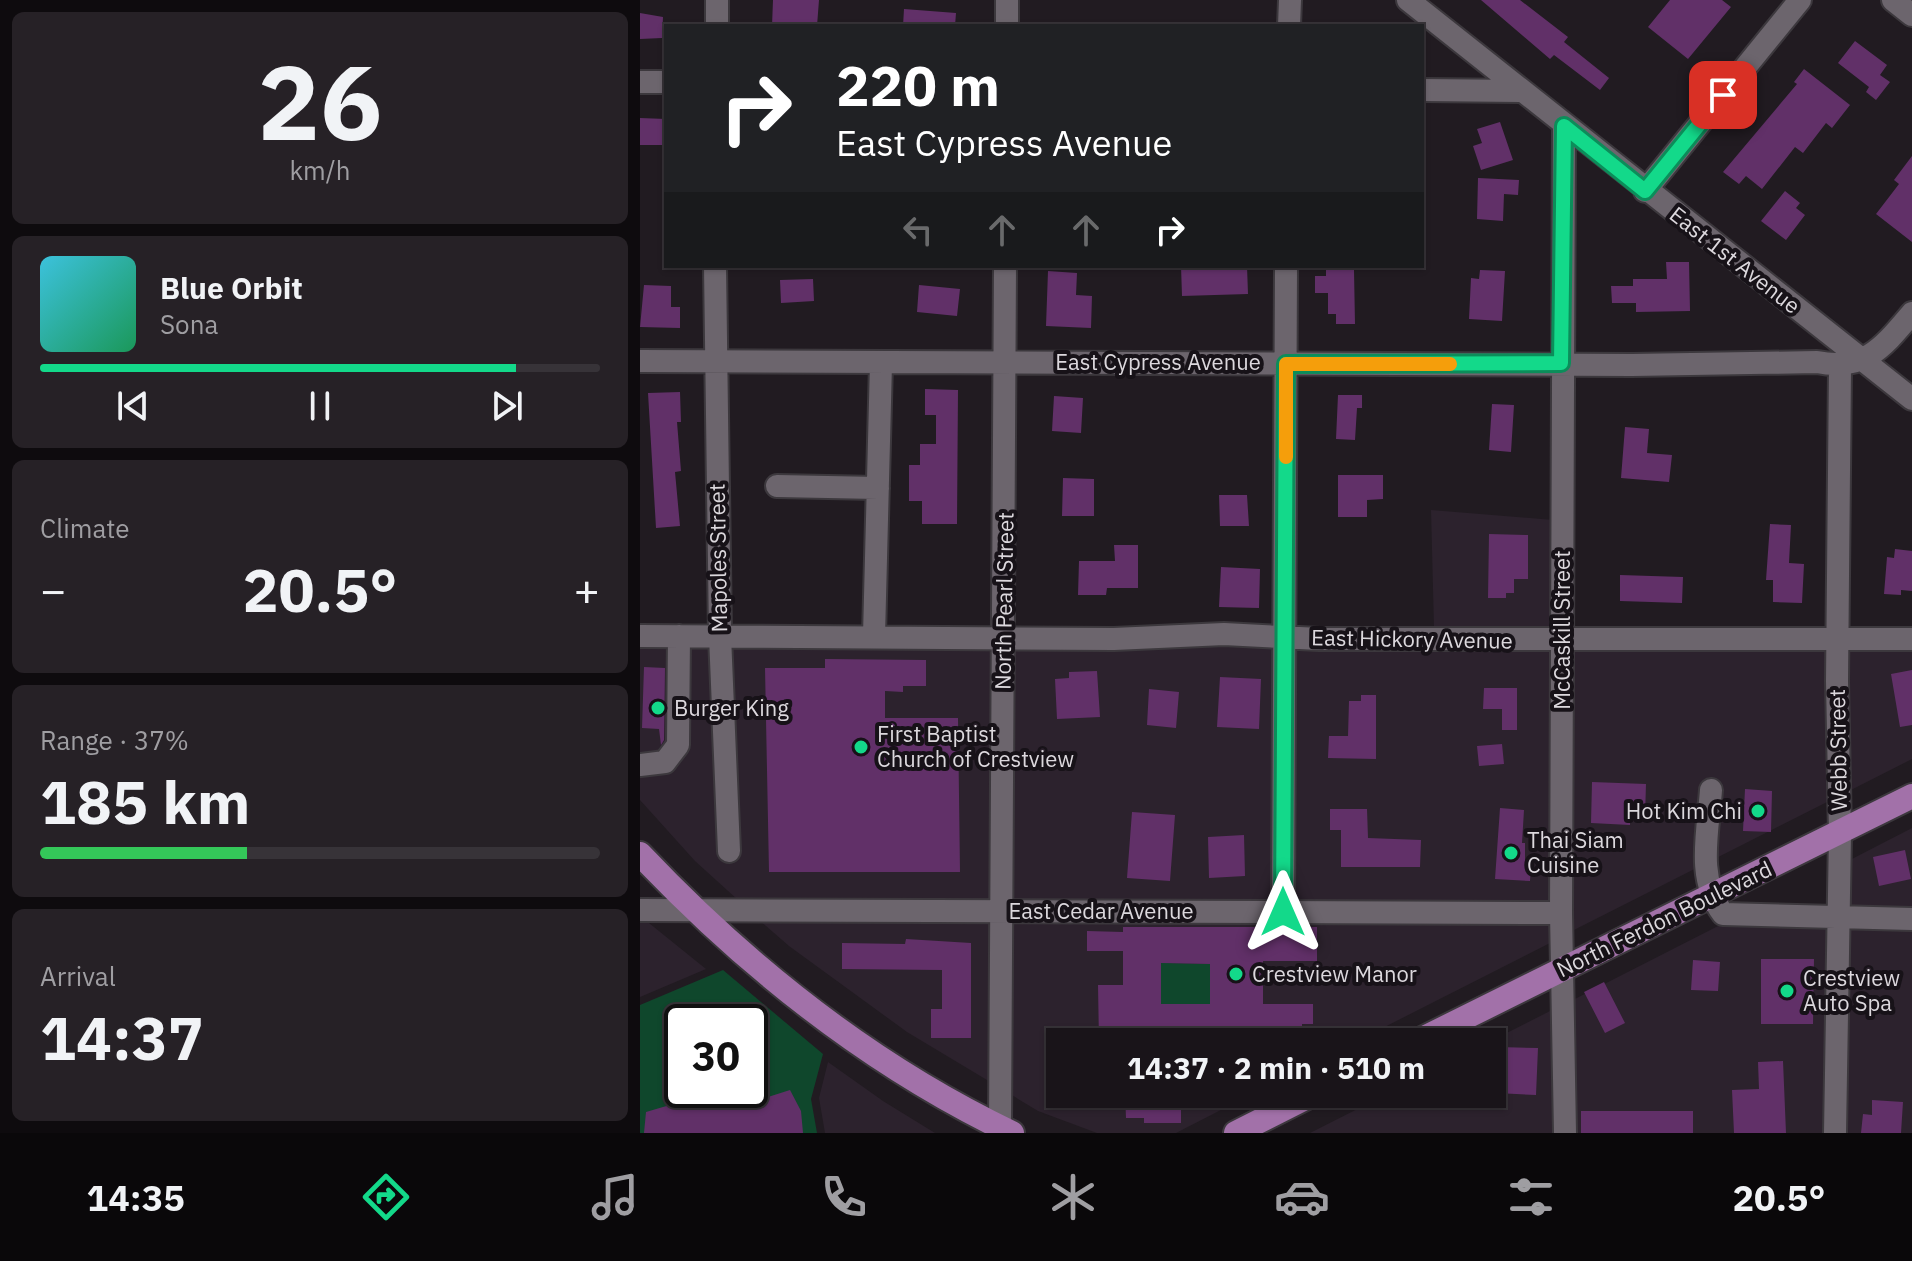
<!DOCTYPE html>
<html lang="en">
<head>
<meta charset="utf-8">
<style>
  body { margin:0; font-family:"IBM Plex Sans",sans-serif; background:#262126; color:#f1f3f6; height:100vh; display:flex; flex-direction:column; font-size:30px; white-space:nowrap }
  * { box-sizing:border-box; margin:0 }
  p { font-size:26px; color:#9f9ea2 }
  .icon { flex:none; width:44px; height:44px; fill:none; stroke:currentColor; stroke-width:2; stroke-linecap:round; stroke-linejoin:round }
  .map { position:relative; flex:1; overflow:hidden }
  .side { display:flex; flex-direction:column; gap:12px; padding:12px; background:#0e0b0e; width:640px }
  .side>* { flex:none }
  .hud { position:absolute; left:24px; top:24px; width:760px; height:244px; border-radius:0px; box-shadow:0 2px 6px #0004,0 0 0 2px #373338; background:#202124; color:#fff; overflow:hidden }
  .speed { position:absolute; left:24px; top:1004px; display:flex; gap:16px; font-size:40px; font-weight:700; text-align:center }
  .speed>* { display:grid; place-content:center; width:104px; height:104px; border-radius:50%; background:#191419; box-shadow:0 2px 6px #0004,0 0 0 2px #373338; line-height:1 }
  .speed .limit { border:4px solid #111; border-radius:12px; background:#fff; color:#111 }
  .pin { position:absolute; display:grid; place-items:center; width:68px; height:68px; color:#fff; margin:-34px; border-radius:16px; box-shadow:0 4px 12px #0006 }
  .me { position:absolute; width:88px; margin:-44px; rotate:0deg; stroke-linejoin:round; filter:drop-shadow(0 0 6px #0008) }
  .turn { display:flex; align-items:center; gap:28px; height:168px; padding:0 40px; font-size:36px }
  .turn .icon { width:104px; height:104px; stroke-width:2.5 }
  .turn b { display:block; font-size:56px; line-height:68px }
  .lanes { display:flex; align-items:center; height:76px; padding:0 40px; background:#0003; justify-content:center; gap:40px; direction:ltr }
  .lanes .off { opacity:.35 }
  .big { font-size:60px; font-weight:700; line-height:1.1 }
  .side .widget { flex:1; display:flex; flex-direction:column; justify-content:center; gap:12px; min-width:0; padding:0 28px; border-radius:12px; background:#262126 }
  .side .dial { align-items:center; gap:0 }
  .dial b { font-size:104px; line-height:1 }
  .song { display:flex; align-items:center; gap:24px }
  .cover { width:96px; height:96px; border-radius:12px; background:linear-gradient(135deg,hsl(190 70% 55%),hsl(150 70% 35%)) }
  .played { height:8px; border-radius:4px; background:linear-gradient(90deg,#13d98a 85%,#373338 85%) }
  .keys { display:flex; justify-content:space-around; direction:ltr }
  .heat { display:flex; justify-content:space-between; align-items:center; font-size:44px; direction:ltr }
  .charge { height:12px; border-radius:6px; background:linear-gradient(90deg,#34c759 37%,#373338 0) }
  .trip { position:absolute; left:406px; top:1028px; width:460px; height:80px; border-radius:0px; background:#191419; box-shadow:0 2px 6px #0004,0 0 0 2px #373338; font-weight:700; line-height:80px; text-align:center }
  .tabs { display:flex; height:128px; justify-content:space-around; align-items:center; background:#0a080a; color:#9f9ea2 }
  .tabs .icon { width:56px; height:56px }
  .tabs .selected { color:#13d98a }
  .tabs b { font-size:36px; color:#f1f3f6 }
  main { display:flex; flex:1; min-height:0 }
  .map>svg:first-child { display:block }
</style>
</head>
<body>
<main>
<section class="side">
<div class="widget dial"><b>26</b><p>km/h</p></div>
<div class="widget">
<div class="song"><i class="cover"></i><div><b>Blue Orbit</b><p>Sona</p></div></div>
<div class="played"></div>
<div class="keys"><svg class="icon" aria-label="previous" viewBox="0 0 24 24"><path d="M18 5L8 12l10 7zM5 5v14"/></svg><svg class="icon" aria-label="pause" viewBox="0 0 24 24"><path d="M8 5v14M16 5v14"/></svg><svg class="icon" aria-label="next" viewBox="0 0 24 24"><path d="M6 5l10 7-10 7zM19 5v14"/></svg></div>
</div>
<div class="widget"><p>Climate</p>
<div class="heat"><a>−</a><b class="big">20.5°</b><a>+</a></div>
</div>
<div class="widget"><p>Range · 37%</p><b class="big">185 km</b><div class="charge"></div></div>
<div class="widget"><p>Arrival</p><b class="big">14:37</b></div>
</section>
<div class="map">
<svg width="1272" height="1133" viewBox="0 0 1272 1133">
  <rect width="100%" height="100%" fill="#211b21"/>
  <path fill="#2c222d" d="M791,510L913,520V631L794,628Z
    M583,643L636,645L634,903L368,901L373,648Z
    M0,645H71L81,861L98,857L89,645L355,648L350,900H98L55,861L0,800Z
    M654,646L913,649L912,903H652Z
    M1189,649V801L930,932L931,650Z
    M1206,649H1272V759L1207,792Z
    M1272,828V910H1206L1208,861Z
    M0,919H4L66,969L0,997Z
    M118,919H351L352,1083L267,1032L149,946Z
    M369,919L912,922V942L715,1042H420V1094H612L536,1133H457L398,1111L370,1094Z
    M1084,923L1187,929L1186,1133H934L931,1001Z
    M1205,928L1272,929V1133H1204Z
    M914,1009L916,1133H670L747,1094H852L849,1042Z
    M188,1062L243,1101L295,1133H185L179,1098Z"/>
  <path fill="#0f472c" fill-rule="evenodd" d="M521,952L527,963L570,964L582,1004H521Z
    M83,970L183,1054L171,1099L177,1133H0V1005ZM42,1022H110V1090H42Z"/>
  <path fill="#613068" fill-rule="evenodd" d="M133,0H179L177,26H132Z
    M841,0H880L928,37L924,42L969,78L960,90L914,55L910,59Z
    M1030,0H1082L1091,7L1048,59L1008,27Z
    M264,9L316,13L315,26H263Z
    M0,13L23,17L22,38L0,39Z
    M1215,41L1247,65L1240,75L1250,82L1236,100L1226,92L1229,87L1198,63Z
    M1164,69L1210,105L1192,128L1186,123L1163,153L1155,147L1122,189L1106,176L1099,184L1083,172L1157,84L1154,82Z
    M0,118L26,119V145H0Z
    M860,122L873,160L841,170L833,146L842,143L837,129Z
    M1272,156V242L1236,214L1259,184L1254,180Z
    M838,178L879,180L878,195L864,194L863,221L837,219Z
    M1145,191L1160,203L1156,208L1165,215L1146,240L1121,221Z
    M1026,262H1049L1050,311L996,312V303H972L971,286H993V279H1027Z
    M541,266H607L608,294L542,296Z
    M686,270H714L715,324H696V314H688V293H675V276H686Z
    M840,270L865,271L862,321L829,319L831,278L839,279Z
    M408,271L437,273L436,295L452,296L451,328L406,326Z
    M173,279L174,301L141,303L140,280Z
    M4,285L31,286V307H40V328L0,327Z
    M279,285L320,289L317,316L277,312Z
    M285,389L318,390L317,524H282V501H269V465H280V444H296V415H285Z
    M40,392L41,422H37L41,471L35,472L40,526L16,528L8,393Z
    M698,395H722V408H717L715,440L696,439Z
    M414,396L443,398L441,433L412,431Z
    M852,404L874,405L871,452L849,450Z
    M985,427L1009,429L1007,453L1032,455L1029,482L981,478Z
    M698,475H743V499L727,500V517H698Z
    M423,478L454,479V516H422Z
    M579,495H607L609,526H580Z
    M1130,524L1151,525L1149,563L1164,564L1162,603L1133,602V580H1126Z
    M849,534L888,535V579H874V593H866V598H848Z
    M474,545H498V588H467L466,595H438L439,561H475Z
    M1255,549L1272,551V591L1261,590V595L1244,594L1247,557L1254,558Z
    M581,567L620,569L619,608L579,607Z
    M980,575L1043,577L1042,603L980,601Z
    M185,659L286,660V686H263V692L245,691V718H318L320,872H129L125,668H185Z
    M4,667L25,668L24,740L21,745L19,729L2,728Z
    M1272,670V725L1260,727L1251,674Z
    M457,671L460,717L417,719L415,679L429,678V672Z
    M580,677L621,679L619,729L577,727Z
    M844,688H877V730H862V709H843Z
    M509,689L539,692L536,728L507,725Z
    M721,695H736V759L688,758L689,736H708L709,701H721Z
    M862,744L864,764L839,766L837,746Z
    M952,782L1006,784L1005,816L990,815V825L951,823Z
    M1105,789L1132,791L1131,832L1103,831Z
    M860,808L884,810L882,843H885V864H891L890,881L855,879Z
    M690,809H727L728,838L781,840L780,867H701V830H690Z
    M492,812L535,815L530,881L487,878Z
    M604,835L605,876L569,878L568,837Z
    M1265,850L1271,879L1239,886L1233,857Z
    M483,927H677V961H623V1004H673V1024H662V1042H459L458,985H483V951H447V931L483,932ZM521,963L570,964V1004H521Z
    M266,939L331,943V1038H291V1009H302V970L202,969V943L265,944Z
    M1121,959H1174L1173,1024H1121Z
    M1053,960L1080,962L1078,991L1051,990Z
    M964,982L985,1023L965,1033L944,992Z
    M113,1047L128,1097L150,1090L161,1111L163,1133H4L6,1112L40,1102L36,1090H110V1048Z
    M858,1047L898,1048L896,1095L856,1093Z
    M1143,1061L1146,1133H1094L1092,1090L1119,1089L1118,1062Z
    M485,1094H537V1100H541V1123H504V1118H486Z
    M1232,1100L1263,1102L1261,1133H1221L1223,1114L1232,1115Z
    M941,1111H1053V1133H941Z"/>
  <g fill="none" stroke-linecap="round" stroke-linejoin="round">
    <defs>
      <path id="minor" d="M367,0V26
        M768,0L1272,399
        M1253,0L1272,15
        M77,26V0
        M649,26L650,0
        M0,82H26
        M782,90L881,91
        M924,126L921,913L925,1133
        M1005,191L1160,0
        M75,266L80,636L89,851
        M0,361L992,365L1177,362C1225,372 1244,346 1272,313
        M137,486L238,488
        M0,636L474,639L584,634L679,639H1272
        M234,636L241,363
        M0,765L25,762L38,745L39,636
        M1071,790C1068,832 1056,878 1083,914L1272,919
        M0,910L921,913
        M643,912L646,266
        M360,1127L365,266
        M1195,1133L1200,834L1197,681L1200,367"/>
      <path id="major" d="M0,854C108,968 230,1065 372,1133
        M776,1042L1272,796
        M596,1133L673,1094"/>
    </defs>
    <use href="#minor" stroke="#3c383d" stroke-width="26"/>
    <use href="#major" stroke="#3c383d" stroke-width="28"/>
    <use href="#minor" stroke="#6c656d" stroke-width="22"/>
    <use href="#major" stroke="#a271a9" stroke-width="24"/>
  </g>
  <g fill="none" stroke-linecap="round" stroke-linejoin="round">
    <defs>
      <path id="route" d="M643,912L646,364L921,363L924,126L1005,191L1083,95"/>
    </defs>
    <use href="#route" stroke="#0c8d5a" stroke-width="20"/>
    <use href="#route" stroke="#13d98a" stroke-width="14"/>
    <path stroke="#f59e0b" stroke-width="14" d="M646,457V364H810"/>
  </g>
  <g fill="#13d98a" stroke="#171218" stroke-width="3">
    <circle cx="18" cy="708" r="8"/>
    <circle cx="221" cy="747" r="8"/>
    <circle cx="1118" cy="811" r="8"/>
    <circle cx="871" cy="853" r="8"/>
    <circle cx="596" cy="974" r="8"/>
    <circle cx="1147" cy="991" r="8"/>
  </g>
  <g text-anchor="middle" stroke-width="8" stroke-linejoin="round" paint-order="stroke">
    <g font-size="22" fill="#dcd8dd" stroke="#171218">
      <text transform="translate(1095 260) rotate(38)" y="8">East 1st Avenue</text>
      <text x="518" y="370">East Cypress Avenue</text>
      <text transform="translate(78 558) rotate(-91)" y="8">Mapoles Street</text>
      <text transform="translate(364 601) rotate(-89)" y="8">North Pearl Street</text>
      <text transform="translate(922 630) rotate(-90)" y="8">McCaskill Street</text>
      <text transform="translate(772 639) rotate(1)" y="8">East Hickory Avenue</text>
      <text transform="translate(1198 750) rotate(-91)" y="8">Webb Street</text>
      <text x="461" y="919">East Cedar Avenue</text>
      <text transform="translate(1024 919) rotate(-26)" y="8">North Ferdon Boulevard</text>
    </g>
    <g font-size="22" fill="#dcd8dd" stroke="#171218" text-anchor="start">
      <text x="34" y="716">Burger King</text>
      <text x="237" y="742">First Baptist<tspan x="237" dy="25">Church of Crestview</tspan></text>
      <text x="1102" y="819" text-anchor="end">Hot Kim Chi</text>
      <text x="887" y="848">Thai Siam<tspan x="887" dy="25">Cuisine</tspan></text>
      <text x="612" y="982">Crestview Manor</text>
      <text x="1163" y="986">Crestview<tspan x="1163" dy="25">Auto Spa</tspan></text>
    </g>
  </g>
</svg>
<div class="speed"><div class="limit">30</div></div>
<div class="pin" style="left:1083px;top:95px;background:#d93025"><svg class="icon" aria-label="arrive" viewBox="0 0 24 24"><path d="M6 21V4h12l-3 4 3 4H6"/></svg></div>
<svg class="me" style="left:643px;top:912px" viewBox="-20 -20 40 40"><path d="M0-17L14 15 0 8-14 15z" fill="#13d98a" stroke="#fff" stroke-width="4"/></svg>
<div class="trip">14:37 · 2 min · 510 m</div>
<div class="hud">
<div class="turn"><svg class="icon" aria-label="right" viewBox="0 0 24 24"><path d="M7 20v-9h11M14 6l5 5-5 5"/></svg><div><b>220 m</b>East Cypress Avenue</div></div>
<div class="lanes"><svg class="icon off" aria-label="left" viewBox="0 0 24 24"><path d="M17 20v-9H6M10 6l-5 5 5 5"/></svg><svg class="icon off" aria-label="ahead" viewBox="0 0 24 24"><path d="M12 20V5M6 11l6-6 6 6"/></svg><svg class="icon off" aria-label="ahead" viewBox="0 0 24 24"><path d="M12 20V5M6 11l6-6 6 6"/></svg><svg class="icon" aria-label="right" viewBox="0 0 24 24"><path d="M7 20v-9h11M14 6l5 5-5 5"/></svg></div>
</div>
</div>
</main>
<nav class="tabs">
<b>14:35</b>
<svg class="icon selected" aria-label="directions" viewBox="0 0 24 24"><path d="M12 3l9 9-9 9-9-9zM9 14v-3h6M13 9l2 2-2 2"/></svg>
<svg class="icon" aria-label="music" viewBox="0 0 24 24"><path d="M9 18V5l10-2v13"/><circle cx="6" cy="18" r="3"/><circle cx="16" cy="16" r="3"/></svg>
<svg class="icon" aria-label="phone" viewBox="0 0 24 24"><path d="M5 4h4l2 5-3 2q2 4 5 5l2-3 5 2v4C11 20 4 13 5 4z"/></svg>
<svg class="icon" aria-label="climate" viewBox="0 0 24 24"><path d="M12 3v18M4 7l16 10M4 17L20 7"/></svg>
<svg class="icon" aria-label="car" viewBox="0 0 24 24"><path d="M5 17H2v-5l4-1 3-4h7l3 4 3 1v5h-3M9 17h6M6 11h13"/><circle cx="7" cy="17" r="2"/><circle cx="17" cy="17" r="2"/></svg>
<svg class="icon" aria-label="filters" viewBox="0 0 24 24"><path d="M4 7h16M4 17h16"/><circle cx="9" cy="7" r="2"/><circle cx="15" cy="17" r="2"/></svg>
<b>20.5°</b>
</nav>
</body>
</html>
